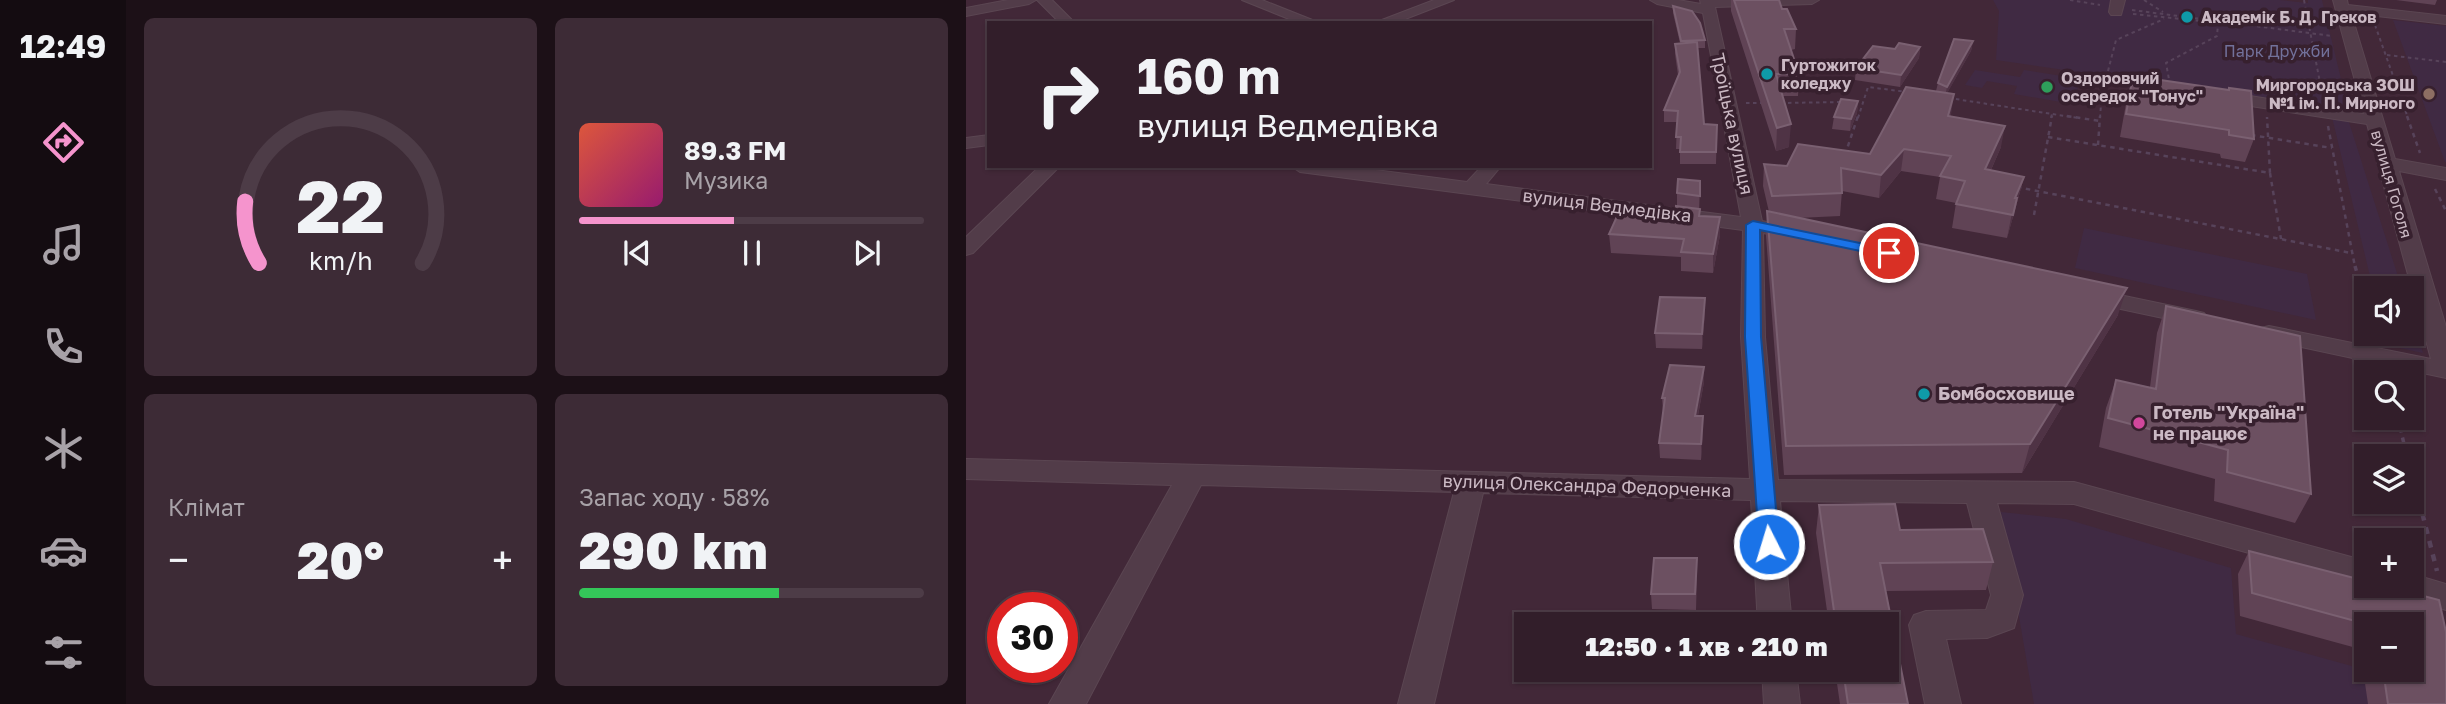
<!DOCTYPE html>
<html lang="uk">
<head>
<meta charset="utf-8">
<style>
  body { margin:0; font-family:"Golos Text",sans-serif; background:#3d2b36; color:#f1f3f6; height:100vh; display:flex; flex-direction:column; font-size:26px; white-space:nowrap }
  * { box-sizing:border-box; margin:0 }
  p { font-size:23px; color:#a8a2a8 }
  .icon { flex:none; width:38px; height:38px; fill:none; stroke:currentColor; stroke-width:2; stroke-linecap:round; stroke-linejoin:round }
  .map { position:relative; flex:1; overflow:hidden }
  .drawer { display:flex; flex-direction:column; gap:18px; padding:18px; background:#1c1017; width:840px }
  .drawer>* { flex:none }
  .banner { position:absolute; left:21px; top:21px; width:665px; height:147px; border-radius:0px; box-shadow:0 2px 5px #0004,0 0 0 2px #4d3c47; background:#321e2a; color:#f1f3f6; overflow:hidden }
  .tools { position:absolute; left:1388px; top:276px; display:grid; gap:14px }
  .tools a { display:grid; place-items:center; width:70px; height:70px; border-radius:0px; background:#321e2a; box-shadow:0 2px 5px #0004,0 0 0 2px #4d3c47; font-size:35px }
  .speed { position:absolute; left:21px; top:592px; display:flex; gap:14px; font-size:35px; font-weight:700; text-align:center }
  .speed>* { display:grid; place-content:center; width:91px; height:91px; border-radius:50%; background:#321e2a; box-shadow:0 2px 5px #0004,0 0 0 2px #4d3c47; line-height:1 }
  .speed .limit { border:10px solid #d22; background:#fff; color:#111 }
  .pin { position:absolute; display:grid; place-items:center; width:60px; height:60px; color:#fff; margin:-30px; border:4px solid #fff; border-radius:50%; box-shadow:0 2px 7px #0007 }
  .me { position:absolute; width:77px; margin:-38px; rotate:355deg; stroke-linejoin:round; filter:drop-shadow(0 0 5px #0008) }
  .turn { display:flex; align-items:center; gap:24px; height:147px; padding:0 35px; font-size:32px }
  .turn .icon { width:91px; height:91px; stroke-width:2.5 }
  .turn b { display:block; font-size:49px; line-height:60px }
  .big { font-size:52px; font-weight:800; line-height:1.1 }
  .drawer .card { flex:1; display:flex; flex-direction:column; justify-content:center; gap:10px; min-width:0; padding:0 24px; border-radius:10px; background:#3d2b36 }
  .drawer .dial { align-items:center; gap:0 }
  .dial svg { height:182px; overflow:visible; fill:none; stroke:#4d3c47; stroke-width:7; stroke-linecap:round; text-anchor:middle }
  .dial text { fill:#f1f3f6; stroke:none }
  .song { display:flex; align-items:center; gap:21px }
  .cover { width:84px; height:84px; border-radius:10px; background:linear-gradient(135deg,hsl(10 70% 55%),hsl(320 70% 35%)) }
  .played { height:7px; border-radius:4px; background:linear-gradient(90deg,#f594cd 45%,#4d3c47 45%) }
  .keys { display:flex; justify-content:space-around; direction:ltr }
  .heat { display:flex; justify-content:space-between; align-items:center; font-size:38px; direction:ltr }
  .charge { height:10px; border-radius:5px; background:linear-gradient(90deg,#34c759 58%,#4d3c47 0) }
  .drawer .tiles { flex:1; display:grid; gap:18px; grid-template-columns:repeat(2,1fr) }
  .trip { position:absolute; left:548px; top:612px; width:385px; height:70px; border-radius:0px; background:#321e2a; box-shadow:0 2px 5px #0004,0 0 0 2px #4d3c47; font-weight:800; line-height:70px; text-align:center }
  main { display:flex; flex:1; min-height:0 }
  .tab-bar { display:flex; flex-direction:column; width:126px; justify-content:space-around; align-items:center; background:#140c11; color:#a8a2a8 }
  .tab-bar .icon { width:49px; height:49px }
  .tab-bar .current { color:#f594cd }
  .tab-bar b { font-size:32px; color:#f1f3f6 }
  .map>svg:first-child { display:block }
</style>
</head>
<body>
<main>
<nav class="tab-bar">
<b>12:49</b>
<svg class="icon current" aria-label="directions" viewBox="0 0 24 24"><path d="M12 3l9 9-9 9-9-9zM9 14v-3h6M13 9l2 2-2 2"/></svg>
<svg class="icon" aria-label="music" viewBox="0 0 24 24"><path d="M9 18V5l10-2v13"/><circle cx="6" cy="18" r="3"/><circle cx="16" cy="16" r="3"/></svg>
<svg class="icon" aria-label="phone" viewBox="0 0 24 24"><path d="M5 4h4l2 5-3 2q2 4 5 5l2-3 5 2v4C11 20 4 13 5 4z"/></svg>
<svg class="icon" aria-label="climate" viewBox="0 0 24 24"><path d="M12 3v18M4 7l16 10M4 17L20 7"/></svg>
<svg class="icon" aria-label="car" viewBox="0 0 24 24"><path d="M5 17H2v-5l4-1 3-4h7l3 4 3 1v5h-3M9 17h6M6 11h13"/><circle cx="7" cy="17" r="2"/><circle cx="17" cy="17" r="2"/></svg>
<svg class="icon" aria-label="filters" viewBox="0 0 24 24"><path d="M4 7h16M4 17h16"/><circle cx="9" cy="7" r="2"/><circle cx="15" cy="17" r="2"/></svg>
</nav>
<section class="drawer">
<div class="tiles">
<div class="card dial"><svg viewBox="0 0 100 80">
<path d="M14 69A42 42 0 1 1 86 69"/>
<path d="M14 69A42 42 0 0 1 8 42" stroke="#f594cd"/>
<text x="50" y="56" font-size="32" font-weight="700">22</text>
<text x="50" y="72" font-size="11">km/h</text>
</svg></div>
<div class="card">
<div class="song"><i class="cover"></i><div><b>89.3 FM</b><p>Музика</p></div></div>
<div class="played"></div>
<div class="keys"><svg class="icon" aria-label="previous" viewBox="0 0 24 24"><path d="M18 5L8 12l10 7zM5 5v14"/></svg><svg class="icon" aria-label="pause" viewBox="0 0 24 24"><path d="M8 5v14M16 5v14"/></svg><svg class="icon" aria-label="next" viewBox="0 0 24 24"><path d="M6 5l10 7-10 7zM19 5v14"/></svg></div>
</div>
<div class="card"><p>Клімат</p>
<div class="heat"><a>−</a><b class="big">20°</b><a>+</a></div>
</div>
<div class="card"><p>Запас ходу · 58%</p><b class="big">290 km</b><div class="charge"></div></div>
</div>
</section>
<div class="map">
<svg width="1480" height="704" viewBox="0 0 1480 704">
  <rect width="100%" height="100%" fill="#422838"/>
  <path fill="#402a43" d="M1027,0H1314L1342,3V0H1356L1383,112L1030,60L1033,11Z
    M1427,20L1480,26V162H1479Z
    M1009,70L1054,77L1058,70L1115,79L1106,104L1048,94L1051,86L1021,81L1016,88L999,85Z
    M1366,117L1382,119L1436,289H1407Z
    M1118,228L1341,274L1350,320L1109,268Z
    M1446,317L1457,353L1420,345L1417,334H1446Z
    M1035,512L1100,519L1265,568L1270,634L1400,670L1478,704H1068Z"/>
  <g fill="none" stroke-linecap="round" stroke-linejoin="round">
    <defs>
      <path id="minor" d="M42,0H70L63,4L0,16V8Z
        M71,0H86L109,23H94Z
        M276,0H296L354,23H333Z
        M468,0H488L429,23H408Z
        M684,0H712L735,4L734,0H853L846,4L749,7L796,221L840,230L843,234L840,238L833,240L797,233L799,337L812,480L1108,482L1400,561L1401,586L1108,504L1031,503L1057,595L1048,628L1021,638L980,639L995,704H959L943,625L948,615L960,611L1020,610L1025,595L1001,503L814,501L826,625H792L785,500L517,493L468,704H432L488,492L235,485L120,704H83L206,485L0,479V459L784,479L775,337L777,230L334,172L325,166H379L501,182L516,166H535L520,184L775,217L737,13L691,4Z
        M1145,0H1159L1155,15H1145L1143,12Z
        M1367,0H1381L1382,5L1480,16V24L1385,13L1429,159L1480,168V180L1433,171L1480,327V378L1303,340L1295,338L1291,333L1295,328L1303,326L1465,359L1401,124L1252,101L1244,96L1252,91L1398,114Z
        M23,135V145L0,148V138Z
        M74,166H94L7,253L0,255V237Z
        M1125,289L1230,311L1238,313L1242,318L1238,323L1230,325L1117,301L1114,296L1117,291Z
        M1446,574L1480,584V610L1432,595L1427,586H1446Z
        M796,670H830L834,704H798Z"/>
    </defs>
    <use href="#minor" stroke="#5b4652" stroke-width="2"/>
    <path stroke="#57435a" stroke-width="2" stroke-dasharray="3.5 3.5" stroke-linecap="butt" d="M1104,0L1134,5
      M1178,0L1197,12
      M1338,0L1357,98
      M1166,10L1366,36
      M1167,14L1274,25
      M1409,25L1442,118
      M1421,55L1480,62
      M1142,71L1150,40L1198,19
      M1204,85L1200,63L1251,36L1252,24
      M983,98L1112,118
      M780,103H797
      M815,103L878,102
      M892,118L902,87L941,92
      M1085,118L1086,114
      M1134,118L1136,91L1165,92"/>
    <path stroke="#57435a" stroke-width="2.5" stroke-dasharray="4.5 4.5" stroke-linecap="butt" d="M1101,116L1134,121
      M1441,116L1454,153
      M1362,126L1389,267
      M1285,135L1366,148
      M1082,137L1304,173L1301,117
      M1132,145L1134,116
      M879,155L892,116
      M1304,173L1315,239
      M1051,187L1385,253
      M1469,189L1480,211
      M1068,215L1086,116"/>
    <path stroke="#57435a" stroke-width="3.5" stroke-dasharray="5 5" stroke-linecap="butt" d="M1389,266L1400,305
      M1432,418L1441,457"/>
    <path stroke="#57435a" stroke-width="4.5" stroke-dasharray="7 7" stroke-linecap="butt" d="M1446,473L1471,571"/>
    <use href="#minor" fill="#523c49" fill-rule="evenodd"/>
  </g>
  <path fill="#604355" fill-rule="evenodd" d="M765,0H813L816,9L830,29L829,49L825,50L833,74L832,96H817L823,147L810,151L765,11Z
    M1430,0H1471L1469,5Z
    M707,6L739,40V48H732L738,124L751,125L750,164H714V149H710L711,122H698V110L712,75L709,54V44L714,43L707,13Z
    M1007,41L1005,51L981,93L985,116L1035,147L1025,170L1058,177L1052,199L1041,238L986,228L990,203L970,199L974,177L935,171L913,198L876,191L874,216L832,218L1152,315L1056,473L818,475L800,236L801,211L803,212L797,186L798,164L821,166L904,154L970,91L972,83Z
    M954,47L953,58L934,87L889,80L890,68L929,49Z
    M1167,76L1262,90L1263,88L1288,139L1279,162L1255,158L1254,154L1154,137L1161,98Z
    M892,101L891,113L884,131L866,129L868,117Z
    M734,181L733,216L754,217V235L747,273L715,271V257L645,253L643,234L710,214L711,206V193Z
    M1200,306L1345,494L1329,523L1248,501L1249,479L1133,447L1140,408L1150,380L1184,387L1191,333Z
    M739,312L736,349L690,348L689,333Z
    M738,367V382L732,416L737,432L735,460L694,458L693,443L697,412L696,398Z
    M853,505L934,530L1027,562L1020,590L920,591L942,704H874L869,670H920V625H863L850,533Z
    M1283,551L1480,632V704H1402L1394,649L1274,616L1272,574ZM1400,625H1446V670H1400Z
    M731,574L730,610L686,609L685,594Z"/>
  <path fill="#4f3345" d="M1007,41L1005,51L979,97L981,87Z
    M954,47L953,58L934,87L935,75Z
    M988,94L985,115L979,137L982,116Z
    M892,101L891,113L884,131L885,119Z
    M825,124L823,147L810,151L811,128Z
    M1039,126L1035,147L1015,192L1019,169Z
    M938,149L935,171L913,198L915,175Z
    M1058,177L1052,199L1041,238L1049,198Z
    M754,217V235L747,273V254Z
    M1161,288L1152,315L1056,473L1064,444Z
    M739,298V312L736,349V334Z
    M738,367V382L729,431V416Z
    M737,416V432L735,460V444Z"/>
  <path fill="#6c5061" stroke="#7a6071" stroke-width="2" d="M768,0H813L816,9H821L830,29H818L833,74H810L825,124L811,128Z
    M707,6L726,11L734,23L739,40L715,41Z
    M988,39L1007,41L981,87L972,83Z
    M731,42L738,124L751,125L750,152H714L715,137H710L712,111L698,110L714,72L709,44Z
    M933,43L954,47L935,75L890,68L907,46L929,49Z
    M1167,76L1263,90V88L1285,91L1288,139L1263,135V130L1160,114Z
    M940,87L988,94L982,116L1039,126L1019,169L1058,177L1049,198H1051L1047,215L990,204L999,181L974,176L985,156L938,149L915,175L875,168L876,193L806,196L798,164L821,166L832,144L904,154Z
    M875,99L892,101L885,119L868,117Z
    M712,179L734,181V196L711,193Z
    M710,206L734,209L733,216L754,217L747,254L715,252L718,239L643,234L653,212L710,214Z
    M801,211L1161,288L1064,444L820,446Z
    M694,297L739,298L736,334L689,333Z
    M1200,306L1334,336L1345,494L1261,472L1262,450L1142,418L1150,380L1190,389Z
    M704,365L738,367L729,416H737L735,444L693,443L699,398H696Z
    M929,504L934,530L1017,529L1027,562L914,563L942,704H882L877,670H920V625H870L853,505Z
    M1283,551L1400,581V586H1420L1473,600L1480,632V704H1422L1417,670H1446V625H1404L1286,593Z
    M688,558H731L729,594H685Z"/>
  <path fill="#1a73e8" stroke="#114b97" stroke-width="2" d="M787,221L923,249L930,253L923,257L794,230L795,337L813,544L810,549L803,552L796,549L793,544L779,337L780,225Z"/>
  <g fill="#0f9aa8" stroke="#37202e" stroke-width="2.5">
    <circle cx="1221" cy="17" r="7"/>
    <circle cx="801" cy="74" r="7"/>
    <circle cx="958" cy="394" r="7"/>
  </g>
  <circle fill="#2e9e5b" stroke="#37202e" stroke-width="2.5" cx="1081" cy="87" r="7"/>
  <circle fill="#8d6e63" stroke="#37202e" stroke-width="2.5" cx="1463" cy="94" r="7"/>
  <circle fill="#d1479c" stroke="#37202e" stroke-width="2.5" cx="1173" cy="423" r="7"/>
  <g text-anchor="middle" stroke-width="7" stroke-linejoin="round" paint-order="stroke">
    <g font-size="16" font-weight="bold" fill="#cbb9c4" stroke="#37202e" text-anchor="start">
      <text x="1235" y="23">Академік Б. Д. Греков</text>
      <text x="815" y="71">Гуртожиток<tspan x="815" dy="18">коледжу</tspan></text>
      <text x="1095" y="84">Оздоровчий<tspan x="1095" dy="18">осередок "Тонус"</tspan></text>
      <text x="1449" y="91" text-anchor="end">Миргородська ЗОШ<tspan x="1449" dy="18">№1 ім. П. Мирного</tspan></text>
    </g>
    <g font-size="16" fill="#72719b" stroke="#37202e">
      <text x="1311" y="57">Парк Дружби</text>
    </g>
    <g font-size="16" fill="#cbb9c4" stroke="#37202e">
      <text transform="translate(1426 184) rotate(74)" y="6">вулиця Гоголя</text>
    </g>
    <g font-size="18" fill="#cbb9c4" stroke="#37202e">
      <text transform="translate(766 124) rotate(78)" y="6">Троїцька вулиця</text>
      <text transform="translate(641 206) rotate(7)" y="6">вулиця Ведмедівка</text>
      <text transform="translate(621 486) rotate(2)" y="6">вулиця Олександра Федорченка</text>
    </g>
    <g font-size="18" font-weight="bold" fill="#cbb9c4" stroke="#37202e" text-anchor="start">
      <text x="972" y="400">Бомбосховище</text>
      <text x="1187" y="419">Готель "Україна"<tspan x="1187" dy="21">не працює</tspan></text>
    </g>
  </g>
</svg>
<div class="tools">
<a><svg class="icon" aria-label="sound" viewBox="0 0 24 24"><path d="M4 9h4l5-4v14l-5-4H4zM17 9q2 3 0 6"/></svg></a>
<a><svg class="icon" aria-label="search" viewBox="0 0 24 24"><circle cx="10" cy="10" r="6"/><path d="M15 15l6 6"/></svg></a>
<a><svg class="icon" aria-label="layers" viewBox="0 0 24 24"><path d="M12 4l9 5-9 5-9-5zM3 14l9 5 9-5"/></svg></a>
<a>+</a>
<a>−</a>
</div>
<div class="speed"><div class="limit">30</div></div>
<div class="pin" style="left:923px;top:253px;background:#d93025"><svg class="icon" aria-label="arrive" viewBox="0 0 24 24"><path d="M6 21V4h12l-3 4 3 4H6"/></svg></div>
<svg class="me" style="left:803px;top:544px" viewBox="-20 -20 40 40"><circle r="17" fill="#1a73e8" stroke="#fff" stroke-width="3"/><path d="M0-11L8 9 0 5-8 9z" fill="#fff"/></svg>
<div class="trip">12:50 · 1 хв · 210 m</div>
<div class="banner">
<div class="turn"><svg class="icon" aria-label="right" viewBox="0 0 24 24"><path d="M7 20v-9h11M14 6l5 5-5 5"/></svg><div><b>160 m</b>вулиця Ведмедівка</div></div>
</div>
</div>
</main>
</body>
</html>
